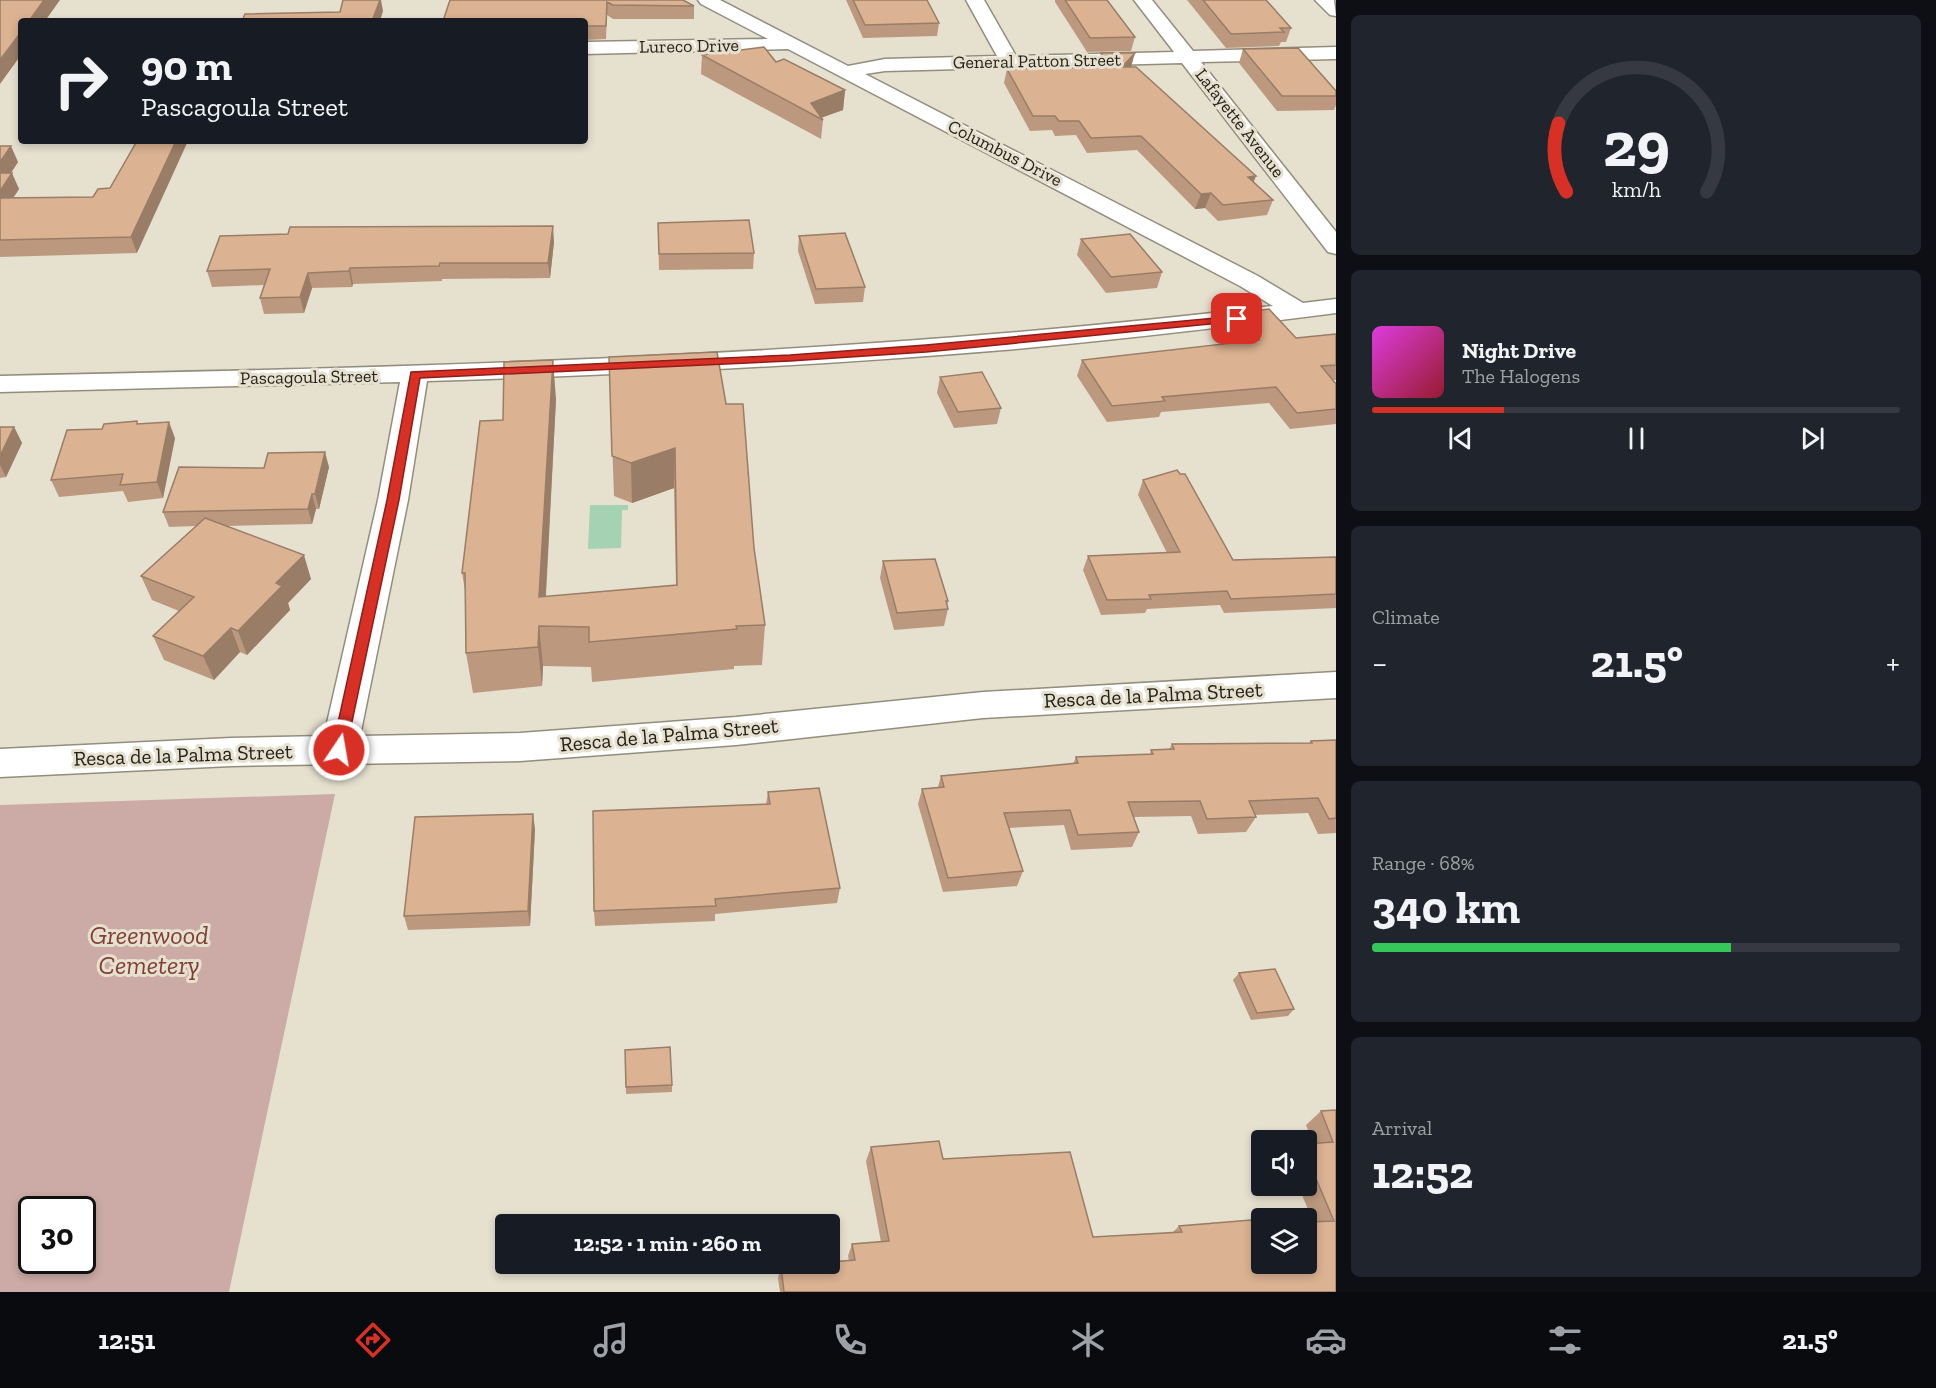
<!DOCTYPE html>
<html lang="en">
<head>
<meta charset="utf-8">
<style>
  body { margin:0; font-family:"Zilla Slab",serif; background:#20242c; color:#f1f3f6; height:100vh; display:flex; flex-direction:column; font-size:22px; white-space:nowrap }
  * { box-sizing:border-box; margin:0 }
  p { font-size:20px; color:#9ea1a6 }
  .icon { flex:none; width:33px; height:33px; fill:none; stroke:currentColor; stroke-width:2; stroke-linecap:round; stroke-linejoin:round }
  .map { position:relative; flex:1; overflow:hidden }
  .side { display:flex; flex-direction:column; gap:15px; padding:15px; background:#0d0f14; width:600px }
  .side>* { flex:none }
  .guide { position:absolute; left:18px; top:18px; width:570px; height:126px; border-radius:6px; box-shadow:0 3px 9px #0003; background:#171b24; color:#f1f3f6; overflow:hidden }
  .tools { position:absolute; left:1251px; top:1130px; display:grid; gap:12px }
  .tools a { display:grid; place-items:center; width:66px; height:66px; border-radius:6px; background:#171b24; box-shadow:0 3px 9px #0003; font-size:30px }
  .speed { position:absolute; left:18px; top:1196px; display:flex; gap:12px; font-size:30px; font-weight:700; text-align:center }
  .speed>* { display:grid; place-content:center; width:78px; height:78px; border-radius:50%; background:#171b24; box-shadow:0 3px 9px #0003; line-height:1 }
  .speed .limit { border:3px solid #111; border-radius:9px; background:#fff; color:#111 }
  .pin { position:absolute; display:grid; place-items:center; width:51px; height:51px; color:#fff; margin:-26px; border-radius:12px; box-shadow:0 3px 9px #0006 }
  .me { position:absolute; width:66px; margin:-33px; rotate:12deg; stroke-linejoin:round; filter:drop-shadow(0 0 4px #0008) }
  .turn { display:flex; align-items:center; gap:21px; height:126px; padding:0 24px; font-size:27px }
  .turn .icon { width:78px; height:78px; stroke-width:2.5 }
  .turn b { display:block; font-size:42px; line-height:51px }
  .big { font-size:45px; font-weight:800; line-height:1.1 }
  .side .widget { flex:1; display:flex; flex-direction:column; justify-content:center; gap:9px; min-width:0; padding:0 21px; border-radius:9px; background:#20242c }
  .side .dial { align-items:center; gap:0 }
  .dial svg { height:156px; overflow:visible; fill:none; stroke:#363941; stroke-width:7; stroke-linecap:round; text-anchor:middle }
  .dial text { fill:#f1f3f6; stroke:none }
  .song { display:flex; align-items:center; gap:18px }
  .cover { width:72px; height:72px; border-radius:9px; background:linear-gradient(135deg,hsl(300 70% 55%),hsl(350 70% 35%)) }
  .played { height:6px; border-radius:3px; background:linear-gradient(90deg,#d93025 25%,#363941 25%) }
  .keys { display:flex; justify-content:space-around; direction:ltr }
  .heat { display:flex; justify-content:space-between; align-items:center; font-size:33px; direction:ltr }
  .charge { height:9px; border-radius:4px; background:linear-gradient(90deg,#34c759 68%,#363941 0) }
  .trip { position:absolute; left:495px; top:1214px; width:345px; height:60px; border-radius:6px; background:#171b24; box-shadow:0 3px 9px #0003; font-weight:800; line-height:60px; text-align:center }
  .tabs { display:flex; height:96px; justify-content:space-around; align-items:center; background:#090b0e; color:#9ea1a6 }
  .tabs .icon { width:42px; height:42px }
  .tabs .current { color:#d93025 }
  .tabs b { font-size:27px; color:#f1f3f6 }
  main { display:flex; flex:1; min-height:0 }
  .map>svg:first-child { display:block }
</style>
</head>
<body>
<main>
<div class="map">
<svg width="1336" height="1292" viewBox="0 0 1336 1292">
  <rect width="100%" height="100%" fill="#e6e0cf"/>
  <path fill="#ccaba6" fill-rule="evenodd" d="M335,794L229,1292H0V805ZM32,1209H82V1260H32Z"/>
  <path fill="#a5d2b2" d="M590,505H628V510H622L621,548L588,549Z"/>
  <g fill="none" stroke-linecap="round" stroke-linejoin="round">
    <defs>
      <path id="minor" d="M698,0H720L848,66L885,59L997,56L966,0H984L1016,56L1174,52L1134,0H1152L1193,51L1336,47V59L1201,62L1336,232V254L1328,252L1182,63L885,71L865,74L1258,276L1303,303L1336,299V313C1226,327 1115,340 1004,350C812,366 619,375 427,381L408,500L360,736L520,733L736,717L983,692L1336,672V698L983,718L736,745L520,761L231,766L0,777V749L231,738L324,736L378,500L400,382L0,392V376C425,367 851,357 1273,306L1240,286L788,49L585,54V42L768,39L701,4Z
        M1315,0H1334L1336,16L1330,15Z"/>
    </defs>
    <use href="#minor" stroke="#938d7d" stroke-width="3"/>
    <use href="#minor" fill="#fff" fill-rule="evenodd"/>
  </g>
  <path fill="#bc997e" d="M450,0H683L694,6V19H613L607,15L606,39L585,40V21Z
    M846,0H927L939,23L937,36L863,38Z
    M1055,0H1107L1135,37L1131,51L1087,52L1055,2Z
    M1187,0H1266L1291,28L1286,42H1281L1279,46L1226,48Z
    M1243,49L1336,91V105L1334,110L1277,111L1239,63Z
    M1101,53L1131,67L1273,200L1267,215L1218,221L1205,208L1195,209L1137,150L1087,153L1076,135L1055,136L1052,130L1030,131L1004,83L1007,69L1097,67Z
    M702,55L776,62L845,90L843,110L821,118L823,120L821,139L701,74Z
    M137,141V253L0,257V146L18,162L11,173L19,189L13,198L93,197L110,188Z
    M658,223L754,253L753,269L659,270Z
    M799,236L865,287L863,302L815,304L798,251Z
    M1081,239L1162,272L1157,288L1106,293L1077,255Z
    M554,242L550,278L442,279V281L353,284L352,287L312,288L304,313L264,314L260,298L264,285L212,287L207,271Z
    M1237,313L1296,338L1336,334V380H1333L1336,384V424L1290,429L1269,403L1161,412L1159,417L1107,422L1077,376L1082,360L1241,342L1230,328Z
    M609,357L726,404L754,548L765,625L762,665L734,666V669L592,682L591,667L543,666L542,686L473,693L466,653V596L462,573L503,420L556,399L546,597L676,586L674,488L632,503L614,496Z
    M940,377L1001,408L997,424L954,428L937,393Z
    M138,424L175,438L163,498L128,502L123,491L59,497L51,480L102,429Z
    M0,427H14L22,443L6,477L0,478Z
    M329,467L319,509H316L312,524L226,526L311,579L288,603L290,610L247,655L240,652L214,680L164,660L153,636L179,611L152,600L141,576L196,526L169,527L163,512L264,468Z
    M1143,480L1233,560L1336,557V608L1224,613L1220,605L1147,609L1145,613L1101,615L1083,570L1088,556L1167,553L1138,495Z
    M883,561L948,601L947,605L948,609L944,626L894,630L880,578Z
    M1336,740V833L1318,834L1308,813L1255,815L1256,817L1246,832L1198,834L1191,816L1134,817L1139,832L1132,847L1071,850L1064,825L1009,828L1023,871L1017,886L943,892L918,804L922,789L938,787L941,776L1073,764L1076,757L1150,754L1151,750H1169L1172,744L1309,743L1311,741Z
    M768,792L840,888L837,903L715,914V921L595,926L594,911L766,804Z
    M535,829L530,926L408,930L404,916Z
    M1239,973L1294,1009L1288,1016L1251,1020L1233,980Z
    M625,1050L672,1085V1092L626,1094Z
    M1336,1110V1292H780L778,1278L781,1266L849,1261L848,1256L852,1244L881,1242L866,1161L871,1147L943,1159L1093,1237L1172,1233L1179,1226L1253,1225L1313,1222L1298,1185H1306V1144L1313,1143L1306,1125L1321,1111Z"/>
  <path fill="#997d66" d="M44,0H60L45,21H29Z
    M380,0H381L383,11L380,21H372Z
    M21,32V55L0,84V60Z
    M1135,53L1131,67H1122Z
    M845,90L843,110L820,118L811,103Z
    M176,141H188L137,253L131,237Z
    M11,146L18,162L0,189V162Z
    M12,173L19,189L2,215L0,209V191Z
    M1256,176L1250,191L1248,177Z
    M1211,193L1205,208L1195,209L1201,194Z
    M553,226L554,242L550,278L548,263Z
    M350,268L353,284L352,287L349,271Z
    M308,273L312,288L304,313L300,297Z
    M553,360L556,399L544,626L539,597Z
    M169,422L175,438L163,498L157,482Z
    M14,427L22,443L6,477L0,465V456Z
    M675,448L674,488L632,503L631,463Z
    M325,452L329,467L319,509L315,494Z
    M312,494L316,509L312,524L308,509Z
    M304,555L311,579L288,603L290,610L247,655L238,631L276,583Z
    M539,626L543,666L542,686L538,647Z
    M231,628L240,652L214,680L203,656Z
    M533,814L535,829L530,926L528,911Z"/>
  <path fill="#dbb292" stroke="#997d66" stroke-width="1.5" d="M0,0H44L29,21H21V32L0,60Z
    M343,0H380L372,21H242L245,14L340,12Z
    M450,0H683L694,6L613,5L607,2L606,26H585V21H443Z
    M853,0H927L939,23L865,25Z
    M1065,0H1107L1135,37L1090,38Z
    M1203,0H1266L1291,28H1280L1284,32L1231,34Z
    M764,47L776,62L784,59L845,90L811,103L823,120L702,55Z
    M1298,48L1336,91V96H1282L1243,49Z
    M1101,53H1135L1122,67H1136L1256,176L1248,177L1273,200L1223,205L1211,193L1201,194L1141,136L1091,138L1079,121H1059L1055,116H1033L1007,69L1110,67Z
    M137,141H176L131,237L0,240V198L93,197L98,189L110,188Z
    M0,146H11L0,162Z
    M0,173H12L0,191Z
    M749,220L754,253L659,254L658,223Z
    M553,226L548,263H440L439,266L350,268L349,271L308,273L300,297L260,298L270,269L207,271L220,236L288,234L290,227Z
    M845,233L865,287L816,289L799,236Z
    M1130,234L1162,272L1111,277L1081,239Z
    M1269,309L1296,338L1336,334V365L1321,366L1336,384V409L1297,413L1276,387L1162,397L1165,401L1112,406L1082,360L1259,340L1237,313Z
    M717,352L726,404H743L754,548L765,625L736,626L737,629L589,642V627L539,626L538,647L466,653L465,573H462L480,421L503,420L504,362L553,360L539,597L677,585L675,448L631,463L612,456L609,357Z
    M982,372L1001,408L958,412L940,377Z
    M137,421V424L169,422L157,482L120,485L123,474L51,480L67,430L102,429L104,424Z
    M0,427H14L0,456Z
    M325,452L315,494H312L308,509L163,512L179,467L264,468L268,453Z
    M1177,470L1180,474H1185L1233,560L1336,557V594L1231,599L1227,591L1149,595L1151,599L1107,600L1088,556L1180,552L1143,480Z
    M205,518L304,555L276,583L282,586L238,631L231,628L203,656L153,636L194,597L141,576Z
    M935,559L948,601H946L948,609L897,613L883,561Z
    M1336,740V818L1329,819L1318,798L1249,801L1256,817L1207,819L1200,801L1128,802L1139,832L1078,835L1070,810L1004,813L1023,871L948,878L922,789L944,787L941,776L1078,763L1076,757L1153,754L1151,750L1174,749L1172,744L1312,743L1311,741Z
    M819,788L840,888L715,899L716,906L594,911L593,811L770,804L768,792Z
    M533,814L528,911L404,916L415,817Z
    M1275,969L1294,1009L1257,1013L1239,973Z
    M670,1047L672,1085L626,1087L625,1050Z
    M1336,1110V1292H784L781,1266L830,1263V1262L855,1260L852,1244L889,1241L871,1147L939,1141L943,1159L1070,1152L1093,1237L1182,1232L1179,1226L1251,1220L1253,1225H1262V1263H1306V1222L1334,1221L1306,1155V1144L1333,1142L1321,1111Z"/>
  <path fill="#d93025" stroke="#8d1f18" stroke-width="1.5" d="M1237,316L1240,317V321L926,352L790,361L420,378L399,500L346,750L344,754H334L332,750L387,500L411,372L790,355L926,345Z"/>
  <g text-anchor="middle" stroke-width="6" stroke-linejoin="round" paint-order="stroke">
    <g font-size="18" fill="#24211b" stroke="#e6e0cf">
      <text transform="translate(689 46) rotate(-1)" y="6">Lureco Drive</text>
      <text transform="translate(1037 61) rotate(-1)" y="6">General Patton Street</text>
      <text transform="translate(1240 123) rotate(52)" y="6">Lafayette Avenue</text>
      <text transform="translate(1005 153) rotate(27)" y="6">Columbus Drive</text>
      <text transform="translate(309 377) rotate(-1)" y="6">Pascagoula Street</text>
    </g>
    <g font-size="21" fill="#24211b" stroke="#e6e0cf">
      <text transform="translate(1153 695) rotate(-3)" y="7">Resca de la Palma Street</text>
      <text transform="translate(669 735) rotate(-5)" y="7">Resca de la Palma Street</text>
      <text transform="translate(183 755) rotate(-2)" y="7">Resca de la Palma Street</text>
    </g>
    <g font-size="26" font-style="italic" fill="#813e36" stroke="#e6e0cf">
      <text x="149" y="944">Greenwood<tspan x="149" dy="30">Cemetery</tspan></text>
    </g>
  </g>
</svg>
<div class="tools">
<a><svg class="icon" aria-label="sound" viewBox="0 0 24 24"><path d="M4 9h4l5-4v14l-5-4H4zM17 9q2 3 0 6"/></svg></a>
<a><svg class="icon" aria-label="layers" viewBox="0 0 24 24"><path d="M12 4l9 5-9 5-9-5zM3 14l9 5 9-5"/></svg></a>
</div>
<div class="speed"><div class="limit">30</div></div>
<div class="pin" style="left:1237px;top:319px;background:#d93025"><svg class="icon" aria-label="arrive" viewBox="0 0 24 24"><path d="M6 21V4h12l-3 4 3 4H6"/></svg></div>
<svg class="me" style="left:339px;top:750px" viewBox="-20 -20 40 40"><circle r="17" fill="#d93025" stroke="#fff" stroke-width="3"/><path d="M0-11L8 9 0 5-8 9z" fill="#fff"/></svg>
<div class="trip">12:52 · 1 min · 260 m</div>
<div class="guide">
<div class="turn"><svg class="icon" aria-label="right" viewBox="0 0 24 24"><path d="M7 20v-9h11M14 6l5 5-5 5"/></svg><div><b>90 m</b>Pascagoula Street</div></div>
</div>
</div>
<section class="side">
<div class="widget dial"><svg viewBox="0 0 100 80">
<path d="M14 69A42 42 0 1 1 86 69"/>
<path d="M14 69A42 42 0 0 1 10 34" stroke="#d93025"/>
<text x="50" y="56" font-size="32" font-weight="700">29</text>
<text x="50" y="72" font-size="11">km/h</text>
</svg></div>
<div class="widget">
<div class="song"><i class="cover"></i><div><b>Night Drive</b><p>The Halogens</p></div></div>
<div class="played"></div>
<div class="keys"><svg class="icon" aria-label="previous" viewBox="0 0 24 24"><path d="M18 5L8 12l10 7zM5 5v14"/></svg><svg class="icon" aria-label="pause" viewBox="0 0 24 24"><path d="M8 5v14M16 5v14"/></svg><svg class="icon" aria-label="next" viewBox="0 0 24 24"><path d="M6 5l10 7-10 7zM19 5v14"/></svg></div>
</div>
<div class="widget"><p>Climate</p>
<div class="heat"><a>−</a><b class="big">21.5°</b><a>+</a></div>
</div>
<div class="widget"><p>Range · 68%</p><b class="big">340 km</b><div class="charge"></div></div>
<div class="widget"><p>Arrival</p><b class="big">12:52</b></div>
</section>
</main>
<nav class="tabs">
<b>12:51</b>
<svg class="icon current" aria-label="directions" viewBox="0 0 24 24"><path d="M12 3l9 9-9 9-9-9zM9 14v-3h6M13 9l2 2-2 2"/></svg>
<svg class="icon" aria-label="music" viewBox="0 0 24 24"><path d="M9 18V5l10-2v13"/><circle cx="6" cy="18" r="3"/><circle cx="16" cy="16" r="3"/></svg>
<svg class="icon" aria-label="phone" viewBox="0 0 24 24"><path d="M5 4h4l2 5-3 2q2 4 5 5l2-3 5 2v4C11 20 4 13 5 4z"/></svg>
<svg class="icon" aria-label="climate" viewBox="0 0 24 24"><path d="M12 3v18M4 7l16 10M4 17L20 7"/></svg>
<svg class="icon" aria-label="car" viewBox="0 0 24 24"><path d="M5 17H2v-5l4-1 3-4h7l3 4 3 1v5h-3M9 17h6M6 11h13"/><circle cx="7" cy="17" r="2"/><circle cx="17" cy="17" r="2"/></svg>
<svg class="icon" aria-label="filters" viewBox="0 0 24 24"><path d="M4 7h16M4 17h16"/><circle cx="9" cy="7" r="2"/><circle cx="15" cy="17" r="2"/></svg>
<b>21.5°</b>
</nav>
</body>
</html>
